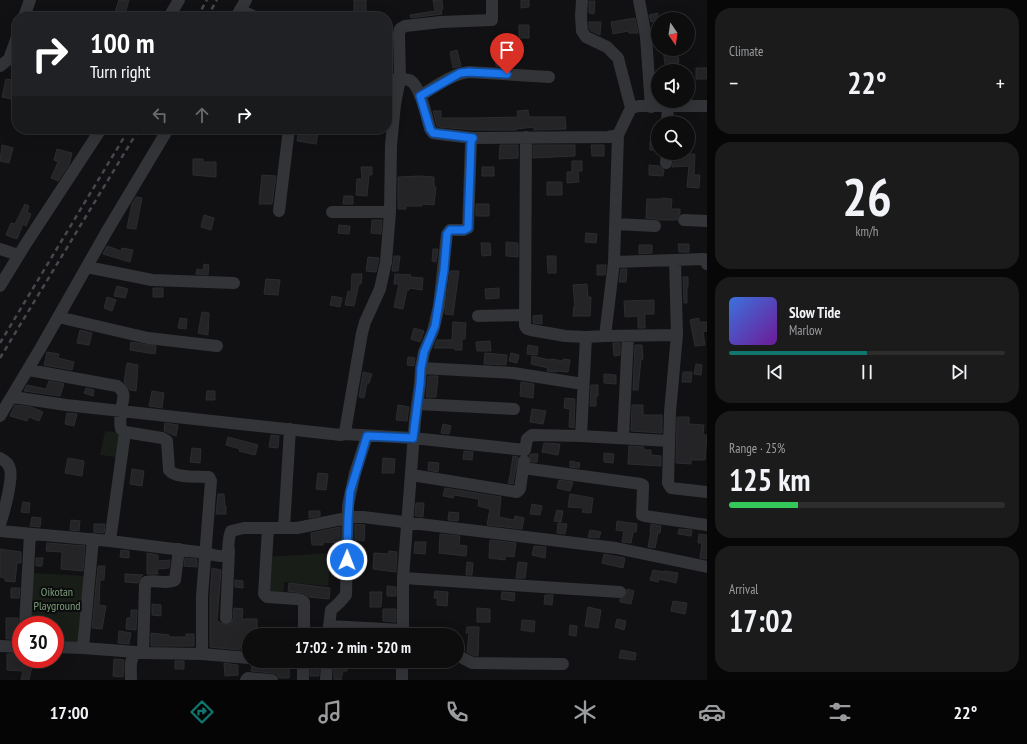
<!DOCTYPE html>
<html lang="en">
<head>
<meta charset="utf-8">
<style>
  body { margin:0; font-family:"PT Sans Narrow",sans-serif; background:#1b1b1c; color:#f1f3f6; height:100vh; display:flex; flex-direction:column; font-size:15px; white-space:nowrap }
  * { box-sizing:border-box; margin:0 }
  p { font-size:13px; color:#9a9c9e }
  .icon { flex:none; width:22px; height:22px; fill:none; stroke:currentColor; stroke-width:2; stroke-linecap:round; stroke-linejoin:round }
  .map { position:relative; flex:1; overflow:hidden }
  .details { display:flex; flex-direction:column; gap:8px; padding:8px; background:#070708; width:320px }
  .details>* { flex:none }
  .hud { position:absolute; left:12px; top:12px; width:380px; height:122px; border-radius:16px; box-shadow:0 4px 16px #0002,0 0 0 1px #2d2d2e; background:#202124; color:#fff; overflow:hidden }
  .needle { width:26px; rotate:167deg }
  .buttons { position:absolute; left:651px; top:12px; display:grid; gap:8px }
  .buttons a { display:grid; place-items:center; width:44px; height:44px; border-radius:50%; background:#0d0d0e; box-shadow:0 4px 16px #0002,0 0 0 1px #2d2d2e; font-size:20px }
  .speed { position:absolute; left:12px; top:616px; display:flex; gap:8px; font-size:20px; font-weight:700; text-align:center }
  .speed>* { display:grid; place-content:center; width:52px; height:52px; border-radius:50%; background:#0d0d0e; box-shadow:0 4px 16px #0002,0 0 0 1px #2d2d2e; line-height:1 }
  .speed .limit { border:6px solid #d22; background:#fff; color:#111 }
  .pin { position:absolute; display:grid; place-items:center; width:34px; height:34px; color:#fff; margin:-41px -17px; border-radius:50% 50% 50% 0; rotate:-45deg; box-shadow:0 0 4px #0007 }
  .pin .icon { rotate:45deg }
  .me { position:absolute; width:44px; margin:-22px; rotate:1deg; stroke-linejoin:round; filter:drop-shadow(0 0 3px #0008) }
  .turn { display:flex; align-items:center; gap:14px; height:84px; padding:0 12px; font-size:18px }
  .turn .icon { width:52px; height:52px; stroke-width:2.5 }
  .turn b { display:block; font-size:28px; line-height:34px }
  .lanes { display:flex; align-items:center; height:38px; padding:0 12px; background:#0003; justify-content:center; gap:20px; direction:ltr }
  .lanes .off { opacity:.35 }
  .big { font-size:30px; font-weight:600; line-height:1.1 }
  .details .card { flex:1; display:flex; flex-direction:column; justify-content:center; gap:6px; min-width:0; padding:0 14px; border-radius:16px; background:#1b1b1c }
  .details .dial { align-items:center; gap:0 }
  .dial b { font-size:52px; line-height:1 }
  .song { display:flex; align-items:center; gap:12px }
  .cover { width:48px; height:48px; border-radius:6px; background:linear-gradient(135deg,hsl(220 70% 55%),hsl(280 70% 35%)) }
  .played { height:4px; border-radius:2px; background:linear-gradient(90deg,#0f766e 50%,#2d2d2e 50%) }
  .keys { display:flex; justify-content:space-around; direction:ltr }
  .heat { display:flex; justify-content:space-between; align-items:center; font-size:22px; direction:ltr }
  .charge { height:6px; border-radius:3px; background:linear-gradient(90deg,#34c759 25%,#2d2d2e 0) }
  .trip { position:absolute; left:242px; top:628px; width:222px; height:40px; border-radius:20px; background:#0d0d0e; box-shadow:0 4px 16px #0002,0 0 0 1px #2d2d2e; font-weight:600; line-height:40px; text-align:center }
  .tabs { display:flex; height:64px; justify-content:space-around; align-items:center; background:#050506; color:#9a9c9e }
  .tabs .icon { width:28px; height:28px }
  .tabs .selected { color:#0f766e }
  .tabs b { font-size:18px; color:#f1f3f6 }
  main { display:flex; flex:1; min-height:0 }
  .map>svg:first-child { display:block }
</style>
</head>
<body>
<main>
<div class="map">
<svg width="707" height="680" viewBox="0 0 707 680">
  <rect width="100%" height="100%" fill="#111113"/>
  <path fill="#181d18" d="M105,431L121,433L116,457L100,455Z
    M331,553L328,586L284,582L283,600L261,598L265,557Z
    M33,573L86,576L82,652H55V625H29Z"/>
  <path fill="#242427" stroke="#2b2c2f" d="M119,0H129L125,14L115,12Z
    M354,0H366V13H354Z
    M433,0H442L443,9H441L442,14L411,18L410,15L435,11Z
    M521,0H529V7L521,8Z
    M589,1H595L594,14L589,13Z
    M658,13V20L651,22L649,15Z
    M635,18L638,33H629L628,31L613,34L611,22Z
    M589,22H601L600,35L591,31L589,28Z
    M519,25H529V38H519Z
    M663,49H677L679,63L665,64Z
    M457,50L461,66L453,68L450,52Z
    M510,58V67L496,66V59Z
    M696,68H707V79H696Z
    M6,79L17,81V100L2,97Z
    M528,110L529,117H565L566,129L534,130V127L516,129V130H473L439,127L437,126L433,111H441V118H475L518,117L517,111Z
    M299,129H310V131L318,133L316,144L297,141Z
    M650,141H658V150H650Z
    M2,145L13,148L9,163L0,161Z
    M500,145H518V158L499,159Z
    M533,145H575V156L533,158Z
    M591,145H604V156H592Z
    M57,149L72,153L69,165L58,181L51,178L58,162L54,160Z
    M686,154H695L694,175H700L699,188L687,187L689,166L672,167L674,159L686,158Z
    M193,159H203V162H216V177L193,175Z
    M572,161H582V171H578L579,182L567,183V172H572Z
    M649,165L659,166L664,170L663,176L649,175Z
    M361,167H372V175H369L367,196L356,195L357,179H362Z
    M482,167H494V176H482Z
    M262,175L276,176L272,204H259Z
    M420,176L434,177V187H436L434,205L422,204V206H406V209H398V177Z
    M547,182H562V195H547Z
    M344,196H353V204H343Z
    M136,197L142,198L136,229L127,228L132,204Z
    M662,198L672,199L671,209H680V214L678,216L677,220H660L655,219L646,218L647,199H662Z
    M25,204L29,206L27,212L31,214L26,226L23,224L17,239L6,235L11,223L15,224Z
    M476,204H489V216H476Z
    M204,215L214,218L211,230L201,227Z
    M372,220H382L381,234L371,233Z
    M339,225L350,226L349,234L338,233Z
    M586,233L597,234L596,243L585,242Z
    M506,242L518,243V257L506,256Z
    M481,243H490L491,255L482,256Z
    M678,244H689V252H679Z
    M639,245H652V253L639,254Z
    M107,246L121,251L122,248L133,250L130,262L103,254Z
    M433,249H438L436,262L432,261Z
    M394,256H400L398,271H392Z
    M547,256H556V273H548Z
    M368,257L379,258L376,272L366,271Z
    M204,264L209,265L208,275L196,274L197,269L203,270Z
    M597,265H606L605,275H597Z
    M621,269H627L626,282H619Z
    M450,271H459L453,315L445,314Z
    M352,274H362L361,284H359L354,306L345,305L348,291L351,292Z
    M395,274L411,275L410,277L423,278L422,290L409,288V290H407L403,309L394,307L399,284H394Z
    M683,277H688V287H687V303H684Z
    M266,279L280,280L278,295L264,294Z
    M587,284L588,297H591L590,316H573L574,306L575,307L573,285Z
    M117,286L128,289L125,298L114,296Z
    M153,288H163V297H153Z
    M499,288V298L486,299L485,289Z
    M332,296L342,298L340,307L330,305Z
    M107,297L116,300L112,311L104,308Z
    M654,300V314H645V328H638V316L625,317L624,301Z
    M202,312L209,313L208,335L198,333Z
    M542,315V324L533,323V316Z
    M180,318L187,319L186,329L178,328Z
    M699,318V322H707V331L703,332L705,345L695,346L690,320Z
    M453,322L466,323L465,339H462V350H455V348H434L437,340H452Z
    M414,328L424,331L420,342L411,339Z
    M80,330L92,333L89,345L77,343Z
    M490,341L491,351H477L476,342Z
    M131,342L156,346L155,354L130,350Z
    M613,343H620V355L614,356Z
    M528,345L538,347L537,355L527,354Z
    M635,345H642L643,359H641L638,390H633Z
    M47,352L59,354L58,358L74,362L72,370L44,365Z
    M485,353L507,355L506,365L484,364Z
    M511,353L519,355L517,363L509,361Z
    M532,356L550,360L551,359L563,361V359L570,360L568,372L557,371V372L547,371L548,368L531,364Z
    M408,357L415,358L414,366L407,365Z
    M127,363L138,365L136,391L130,390L124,382Z
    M696,364L702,365L701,375L694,374Z
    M363,372L372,374L369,383H367L364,398L359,397Z
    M683,372H692L691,382H682Z
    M604,374L616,375V384L604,383Z
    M428,376H438L436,397H426Z
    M49,381L64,384L60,396L24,391L27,385L46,389Z
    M521,382L534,384L533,398L520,396Z
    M591,385H598V396H596V406H590Z
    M86,388L94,390L93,396L84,393Z
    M152,391L164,393L162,408L149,406Z
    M207,391H215V400H206Z
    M565,398L575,399L574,428L569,427L570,409L564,408Z
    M15,405L31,407L43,412L39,421L29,417L27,421L10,416Z
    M398,405L409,407L407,421L396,420Z
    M632,405H643V415H662V433L631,431Z
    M532,409L546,411L543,424L530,422Z
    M67,413L77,414L74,426L65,424Z
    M677,417H689V424L704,425L703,435H707L705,460H691V464L676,463Z
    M165,423L178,425L176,436L164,431Z
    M443,424L451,426L449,434L441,433Z
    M271,435L279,436L278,448L269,447Z
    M228,437L258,445L255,455L239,451L240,449L226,445Z
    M544,443L560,444L558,455L542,452Z
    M629,446L644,447V450H651V455L661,456V466L628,464Z
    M192,448L201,449L200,463L190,462Z
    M464,451L473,452L472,460L463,459Z
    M604,453L614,454L613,463L604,462Z
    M531,454H538L537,462H531L529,456Z
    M513,456L518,457L513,484L508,483L510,476Z
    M68,458L84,461L82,476L65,473Z
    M383,458L395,459L394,473H382Z
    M570,461L580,463L579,468L570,467Z
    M429,462L439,463L438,472L428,470Z
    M132,469L144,471L142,486L130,484Z
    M318,473L328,474L326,490L316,489Z
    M559,480L573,482L570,491L557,488Z
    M445,488L501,497L499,517L514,520L515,516L524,518L522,529L487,525L490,509L478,506L479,499L454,495L453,498L443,496Z
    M218,494H224L225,506H226V514H216Z
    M570,494L593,498L591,513L582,512L583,508L568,507Z
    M23,502L30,503L29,513L21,512Z
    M416,503H424L423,517L415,516Z
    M532,504L542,506L540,515L530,514Z
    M557,510L563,511L561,522L554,521Z
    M309,511H320V516L309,518Z
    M449,512L459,513L458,521L448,520Z
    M32,517L41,518L40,527L30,526Z
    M71,520L80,521L79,531L70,530Z
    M617,521L637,524L636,532H633L631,543L622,542L624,531L616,530Z
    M558,523L567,524L565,534L557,533Z
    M94,524H105L104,533L94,532Z
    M355,524L365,525L364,541L355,540Z
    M651,524L661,526L660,533H658L655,548L648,547L651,532H650Z
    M340,527V543L323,542V545H312L311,533Z
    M679,529L692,530L691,536L678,534Z
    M590,530L601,532L599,538L588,537Z
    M440,534L460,536L459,545L467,546L466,556L439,553Z
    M699,534L707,535V559L700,558L702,543H698Z
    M490,540L516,543L514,557L505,556V560L489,558Z
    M415,542H426L425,554L414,553Z
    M47,543L85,546L83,571L61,569L62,552L46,551Z
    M534,546L546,547L545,558L532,555Z
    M0,549L21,552V563H17L15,582L5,581V578L0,577Z
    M121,550L129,551V558L120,557Z
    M389,551L397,552L396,572L373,569L374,553L389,554Z
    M147,553L158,555V561L170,560L169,568L157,569L158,574H147Z
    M604,554L625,558L623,568L602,563Z
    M36,558H43L42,566H36Z
    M185,558L197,559V567L184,566Z
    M467,562L473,563L472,575H466Z
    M518,562L527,563L525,578H516Z
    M98,566H105L104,580H100L99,605L106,606L102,629L92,628Z
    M212,568L221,570L217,621L225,625L230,624L233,619L234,608L243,609L242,619H257V633H249V647H240V650L210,647V596Z
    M653,570L664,572V571L678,573L676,583L659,579L658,582L650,580Z
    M125,574L143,575L141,577L138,583L125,582Z
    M235,580L243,581V588L235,587Z
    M289,583L330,588L329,599L309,597L303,593L288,591Z
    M387,586L396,587V596H387Z
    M11,588H20L19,598H11Z
    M627,589L634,591L631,604L620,602V599L626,596Z
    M435,591L448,592L447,606L437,605V598H434Z
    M370,592H382L381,607H370Z
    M502,592L515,593L514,601L501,599Z
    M545,595H553L552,605L544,604Z
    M673,601L687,603L685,614L671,611Z
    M152,604L161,605V616L152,615Z
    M588,607L601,610L598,628L585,626Z
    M477,608L490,609V622H477Z
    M383,609H396V622L383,621Z
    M131,610H137L136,630L126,629L127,618H131Z
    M6,618H18V625L21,633V639H6Z
    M617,619L626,621L624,630L615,627Z
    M522,620L535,621L534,632L521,630Z
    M570,625L577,626L576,636L569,635Z
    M467,627H479L478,656H474L467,652L469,633H466Z
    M119,631L131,633L129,644L118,643Z
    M151,633L169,635V637H186V634H194V646H151Z
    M621,650L636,653L635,660L619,658Z
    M7,654H21V659H38V666H32L29,680H21L23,671L7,670Z
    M114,659L124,660L123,677L113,676Z
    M175,661H184V669H175Z
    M334,661H348L347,671H343L341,680H334Z
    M277,662H290L289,678H279L277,674L273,673L251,671L252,665L254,663Z
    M224,663L238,665V675L225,676Z
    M310,663H319V676H310Z"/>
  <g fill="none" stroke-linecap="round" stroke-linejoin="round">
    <path stroke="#323438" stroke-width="12" d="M582,0L581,16L582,31L586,37L607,47L618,58L631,108
      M639,0L646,37L651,107
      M240,10L255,17
      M24,17L30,0
      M169,17L179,0
      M236,17L246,0
      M0,66L9,59L17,37
      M387,81C394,80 401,78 409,80C420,84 427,118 430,129L433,133L438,134L473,138
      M420,96C435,87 451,74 469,72L549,77
      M667,123L668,106
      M526,137L525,326L527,329L531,330L565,336L586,337
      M666,163L667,153
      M279,211L289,129
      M332,212H390
      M684,220L707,221
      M616,224L655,226
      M0,249L18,255
      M614,262L704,259L706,260L707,264
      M87,267L152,280L234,283
      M0,286L25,245L101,129
      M478,316L525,315
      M58,317L148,338L217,346
      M677,335L670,412L668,483L671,488L707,492
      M605,336L677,335L675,260
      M421,368L513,373L583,384
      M29,370L117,386C127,392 123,400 121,409C120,416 120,423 121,429L125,432L162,438L167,441L169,470C176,479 198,476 209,477L211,481L202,596V654
      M13,397L66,405L341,435L344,434L345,432L362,333L365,322L380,289L386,262L390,212L391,145L395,104L400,79L399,34L400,29L405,26L441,22L492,20V0
      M418,404L514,409
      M0,416L40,349L107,231L168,129
      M344,434L413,438L525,450L527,439L532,435L581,436L586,337L605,336L614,262L618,135
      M581,436L669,441
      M623,438L628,336
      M0,458C4,460 9,463 10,469C13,479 4,513 0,524
      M523,468L641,484L643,485V487L642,515L645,516L707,525
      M412,475L517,492L520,489L524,461
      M268,528L264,594L267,597L297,599L301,600L304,602V635
      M284,528L290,429
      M0,531L110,541L206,553C237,562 224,550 231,531L244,528H297L352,517H363L616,548L707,567
      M110,541L125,432
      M403,578L620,592
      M226,618L229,550
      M25,625L30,534
      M329,626L403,630
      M328,635L331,610L339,603L346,595L348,505L355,473L367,436
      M403,635V578L415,420L420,384L421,368L424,352L433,331L439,306L447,234L450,230H464L468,228L471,142L473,138L608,137L618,135L631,108L639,106H707
      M0,646L21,647
      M55,647L83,648L136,652
      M83,648L93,539
      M143,653L145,585L146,582C156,579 166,585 175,580L179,549
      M457,655L472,663L563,664
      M303,661V680
      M131,680C131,670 129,659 136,652L143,653L202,654L249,658
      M246,680L248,678L272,680
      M326,680L327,661
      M402,680V661"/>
    <path stroke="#45484c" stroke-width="2.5" stroke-dasharray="5 4" stroke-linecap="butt" d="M197,17L207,0
      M207,17L217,0
      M0,343L129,129
      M0,358L139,129"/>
  </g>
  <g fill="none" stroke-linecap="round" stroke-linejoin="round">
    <defs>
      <path id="route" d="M347,560L348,518L350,492L367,436L413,438L420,384L421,368L424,352L435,326L444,270L447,234L450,230H464L468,228L471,142L473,138L433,133L430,129L420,96L460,73L469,72L507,74"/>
    </defs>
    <use href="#route" stroke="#114b97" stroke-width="10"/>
    <use href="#route" stroke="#1a73e8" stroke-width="7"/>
  </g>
  <g text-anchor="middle" stroke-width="4" stroke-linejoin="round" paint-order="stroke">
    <g font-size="12" fill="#7c9e7a" stroke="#0c0c0e">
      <text x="57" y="596">Oikotan<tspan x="57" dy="14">Playground</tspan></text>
    </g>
  </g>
</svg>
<div class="buttons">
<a><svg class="needle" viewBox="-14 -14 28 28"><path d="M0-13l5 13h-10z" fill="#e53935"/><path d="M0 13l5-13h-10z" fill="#9a9c9e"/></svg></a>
<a><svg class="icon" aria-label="sound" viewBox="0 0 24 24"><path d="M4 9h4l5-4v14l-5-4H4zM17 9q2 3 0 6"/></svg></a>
<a><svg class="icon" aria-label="search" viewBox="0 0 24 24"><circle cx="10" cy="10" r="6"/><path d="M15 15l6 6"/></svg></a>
</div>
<div class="speed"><div class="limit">30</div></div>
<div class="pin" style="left:507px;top:74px;background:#d93025"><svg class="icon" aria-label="arrive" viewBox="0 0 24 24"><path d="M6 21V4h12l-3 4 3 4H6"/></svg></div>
<svg class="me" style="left:347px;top:560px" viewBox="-20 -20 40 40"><circle r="17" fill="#1a73e8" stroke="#fff" stroke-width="3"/><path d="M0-11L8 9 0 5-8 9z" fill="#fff"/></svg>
<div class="trip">17:02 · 2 min · 520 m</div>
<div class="hud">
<div class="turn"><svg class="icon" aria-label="right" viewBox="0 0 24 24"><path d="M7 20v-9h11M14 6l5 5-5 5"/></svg><div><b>100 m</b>Turn right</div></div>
<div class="lanes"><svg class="icon off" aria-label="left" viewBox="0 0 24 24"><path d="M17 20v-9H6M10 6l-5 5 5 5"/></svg><svg class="icon off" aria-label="ahead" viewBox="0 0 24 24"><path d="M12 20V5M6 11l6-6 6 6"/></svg><svg class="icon" aria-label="right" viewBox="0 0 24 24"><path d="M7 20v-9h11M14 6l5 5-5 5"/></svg></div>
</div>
</div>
<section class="details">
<div class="card"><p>Climate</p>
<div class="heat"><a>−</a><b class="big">22°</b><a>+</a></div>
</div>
<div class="card dial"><b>26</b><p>km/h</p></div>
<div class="card">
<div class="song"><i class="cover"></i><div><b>Slow Tide</b><p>Marlow</p></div></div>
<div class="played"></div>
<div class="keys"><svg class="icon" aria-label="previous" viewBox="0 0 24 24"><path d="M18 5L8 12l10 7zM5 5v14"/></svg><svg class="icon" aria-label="pause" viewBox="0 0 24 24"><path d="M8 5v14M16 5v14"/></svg><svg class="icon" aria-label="next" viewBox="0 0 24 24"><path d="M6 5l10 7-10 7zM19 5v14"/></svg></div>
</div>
<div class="card"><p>Range · 25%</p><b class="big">125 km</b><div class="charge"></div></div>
<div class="card"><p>Arrival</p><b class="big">17:02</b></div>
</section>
</main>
<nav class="tabs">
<b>17:00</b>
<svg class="icon selected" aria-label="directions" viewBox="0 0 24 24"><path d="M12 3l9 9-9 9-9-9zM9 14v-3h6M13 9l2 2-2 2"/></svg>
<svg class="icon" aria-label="music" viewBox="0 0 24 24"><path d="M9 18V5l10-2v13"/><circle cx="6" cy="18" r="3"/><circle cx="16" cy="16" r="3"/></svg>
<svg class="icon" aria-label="phone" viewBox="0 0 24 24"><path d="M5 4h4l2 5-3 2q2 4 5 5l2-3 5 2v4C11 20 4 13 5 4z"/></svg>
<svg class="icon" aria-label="climate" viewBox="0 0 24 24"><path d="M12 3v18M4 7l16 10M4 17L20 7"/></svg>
<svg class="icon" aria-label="car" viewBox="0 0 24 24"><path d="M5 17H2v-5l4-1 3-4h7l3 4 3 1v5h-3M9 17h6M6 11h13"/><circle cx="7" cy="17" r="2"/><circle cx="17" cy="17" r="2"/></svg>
<svg class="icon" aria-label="filters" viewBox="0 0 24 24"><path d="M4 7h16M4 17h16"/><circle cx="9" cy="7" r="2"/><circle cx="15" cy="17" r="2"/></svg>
<b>22°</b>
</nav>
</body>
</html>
